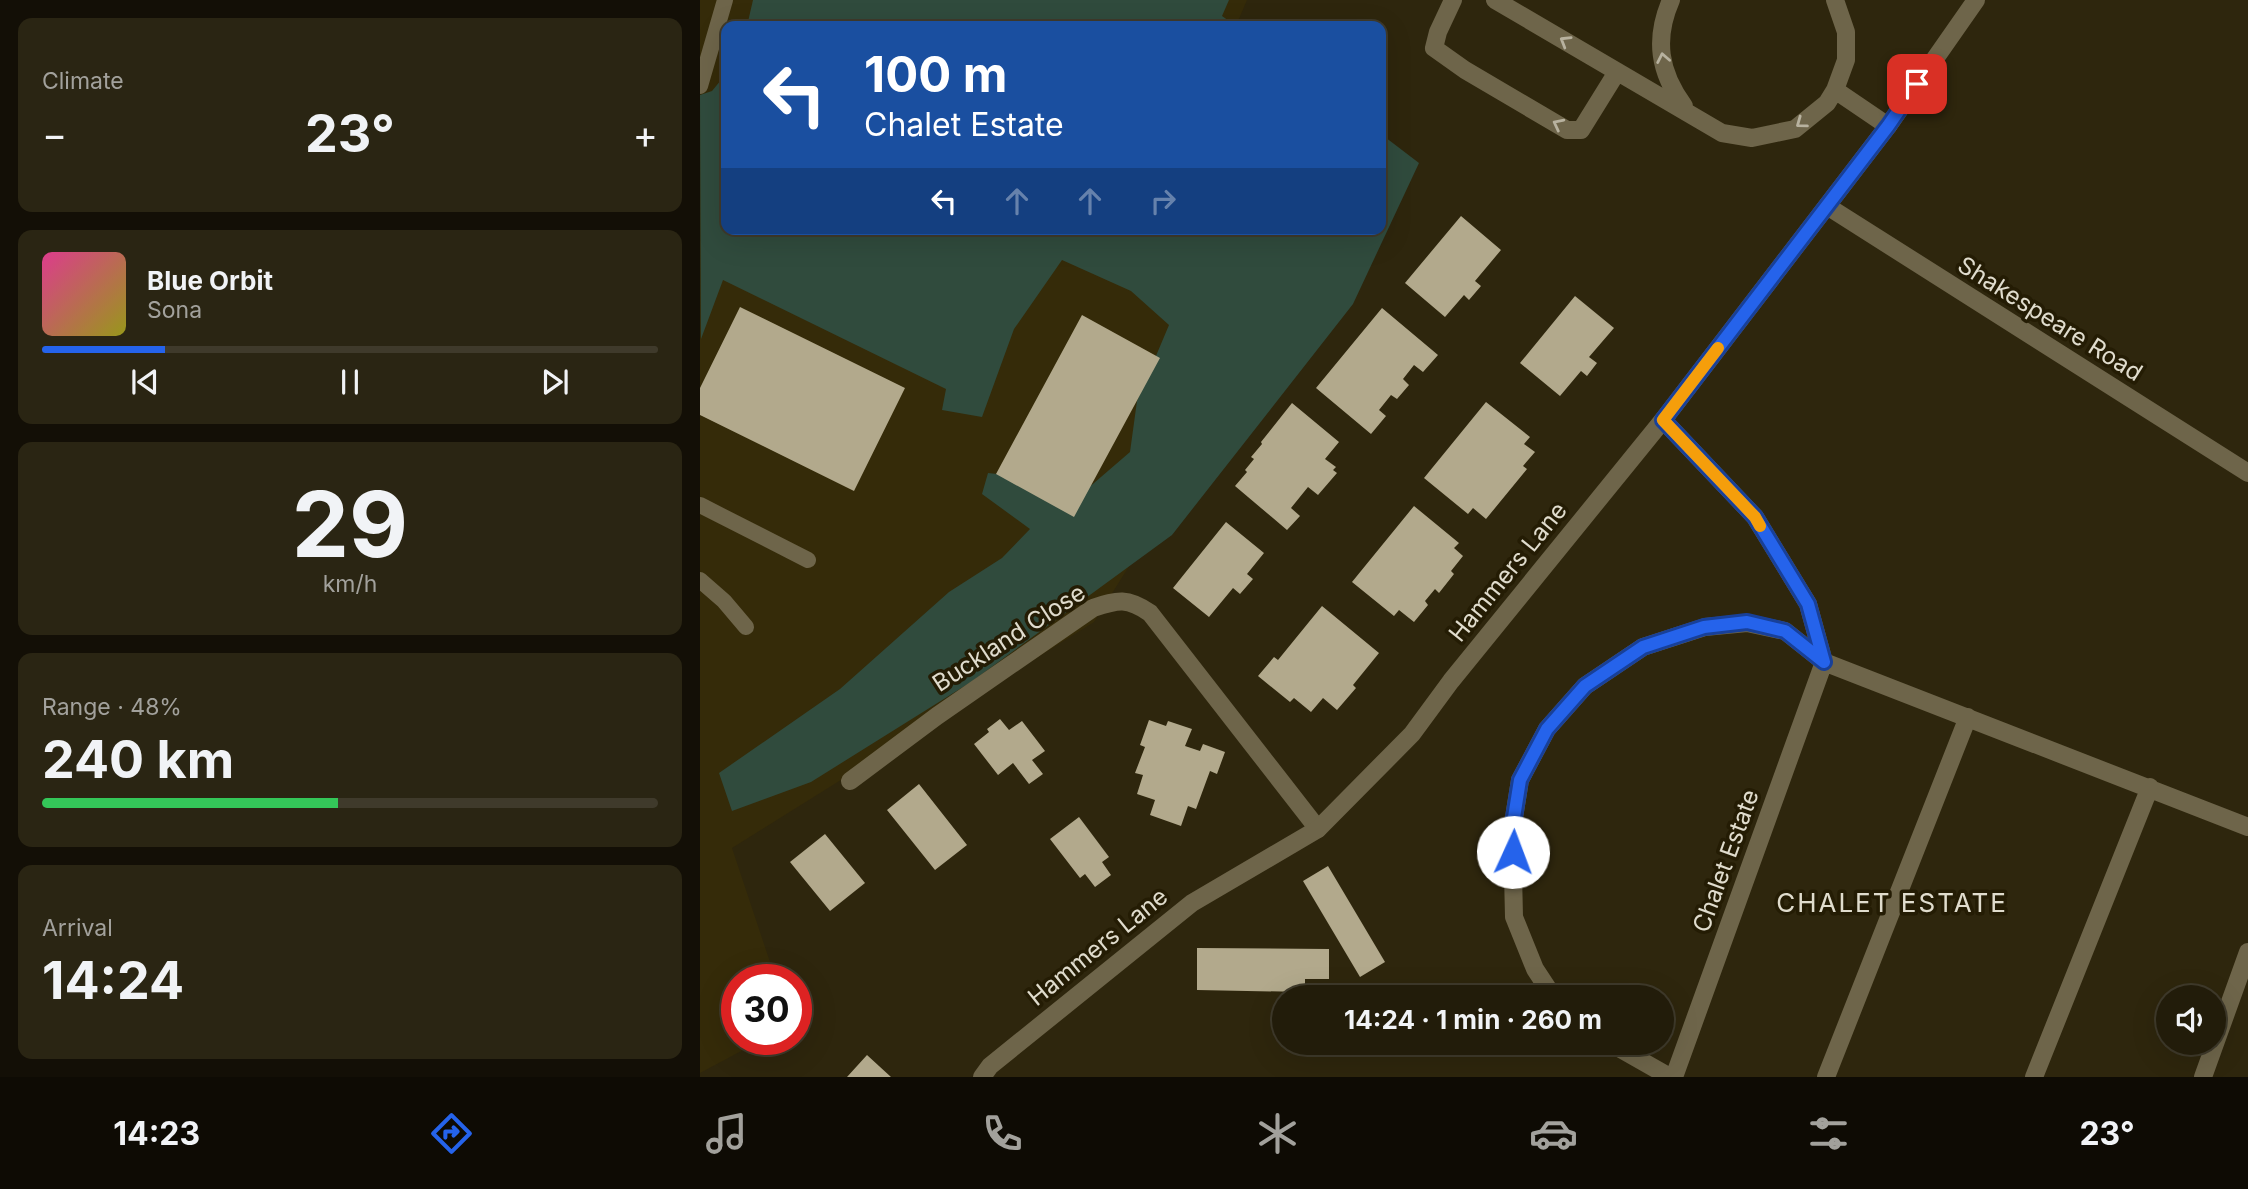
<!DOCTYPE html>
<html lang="en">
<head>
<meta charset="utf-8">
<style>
  body { margin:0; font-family:Inter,sans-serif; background:#2a2513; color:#f1f3f6; height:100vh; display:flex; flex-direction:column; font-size:26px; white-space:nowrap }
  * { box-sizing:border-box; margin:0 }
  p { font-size:23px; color:#a2a19c }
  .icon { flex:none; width:38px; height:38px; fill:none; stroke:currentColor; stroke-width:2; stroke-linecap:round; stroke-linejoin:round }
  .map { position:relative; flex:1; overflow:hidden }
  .panel { display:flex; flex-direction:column; gap:18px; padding:18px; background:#130f06; width:700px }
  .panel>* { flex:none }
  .top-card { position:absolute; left:21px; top:21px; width:665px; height:214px; border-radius:14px; box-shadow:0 7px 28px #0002,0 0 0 2px #3f3a2b; background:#1a4fa0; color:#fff; overflow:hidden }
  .tools { position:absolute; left:1456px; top:985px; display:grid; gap:14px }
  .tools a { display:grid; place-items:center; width:70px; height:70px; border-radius:50%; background:#221c0a; box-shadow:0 7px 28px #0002,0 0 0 2px #3f3a2b; font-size:35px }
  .speed { position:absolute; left:21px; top:964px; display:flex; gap:14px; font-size:35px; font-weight:700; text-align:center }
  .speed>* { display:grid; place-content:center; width:91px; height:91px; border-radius:50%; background:#221c0a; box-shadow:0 7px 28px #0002,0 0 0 2px #3f3a2b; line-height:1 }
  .speed .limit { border:10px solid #d22; background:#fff; color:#111 }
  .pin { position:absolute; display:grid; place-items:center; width:60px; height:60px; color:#fff; margin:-30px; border-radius:14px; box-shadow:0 4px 10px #0006 }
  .me { position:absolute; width:77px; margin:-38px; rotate:2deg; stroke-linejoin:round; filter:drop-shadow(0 0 5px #0008) }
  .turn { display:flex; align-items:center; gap:24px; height:147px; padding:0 28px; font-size:32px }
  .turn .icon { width:91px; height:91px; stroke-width:2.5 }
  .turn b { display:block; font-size:49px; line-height:60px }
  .lanes { display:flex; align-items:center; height:66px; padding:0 28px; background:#0003; justify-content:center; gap:35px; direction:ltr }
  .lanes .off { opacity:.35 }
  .big { font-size:52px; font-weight:700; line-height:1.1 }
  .panel .widget { flex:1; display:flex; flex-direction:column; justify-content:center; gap:10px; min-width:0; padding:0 24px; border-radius:14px; background:#2a2513 }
  .panel .dial { align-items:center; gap:0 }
  .dial b { font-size:91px; line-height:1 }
  .song { display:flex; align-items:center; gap:21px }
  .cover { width:84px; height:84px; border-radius:10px; background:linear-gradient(135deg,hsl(330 70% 55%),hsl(60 70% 35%)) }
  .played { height:7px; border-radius:4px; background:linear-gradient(90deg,#2563eb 20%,#3f3a2b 20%) }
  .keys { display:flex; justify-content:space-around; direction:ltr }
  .heat { display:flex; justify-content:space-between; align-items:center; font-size:38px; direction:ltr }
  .charge { height:10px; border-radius:5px; background:linear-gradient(90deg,#34c759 48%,#3f3a2b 0) }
  .trip { position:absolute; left:572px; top:985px; width:402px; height:70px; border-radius:35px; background:#221c0a; box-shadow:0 7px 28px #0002,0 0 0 2px #3f3a2b; font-weight:700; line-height:70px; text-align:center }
  .menu { display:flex; height:112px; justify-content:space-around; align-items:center; background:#0e0b04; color:#a2a19c }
  .menu .icon { width:49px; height:49px }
  .menu .on { color:#2563eb }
  .menu b { font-size:32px; color:#f1f3f6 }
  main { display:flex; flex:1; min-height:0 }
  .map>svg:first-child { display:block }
</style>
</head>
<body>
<main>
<section class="panel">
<div class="widget"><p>Climate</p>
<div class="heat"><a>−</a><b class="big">23°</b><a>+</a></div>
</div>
<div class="widget">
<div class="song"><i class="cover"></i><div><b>Blue Orbit</b><p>Sona</p></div></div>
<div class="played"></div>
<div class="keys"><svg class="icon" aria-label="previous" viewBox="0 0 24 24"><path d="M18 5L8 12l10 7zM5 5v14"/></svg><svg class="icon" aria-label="pause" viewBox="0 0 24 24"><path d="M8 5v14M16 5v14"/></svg><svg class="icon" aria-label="next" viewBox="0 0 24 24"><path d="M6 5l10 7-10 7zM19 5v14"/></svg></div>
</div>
<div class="widget dial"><b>29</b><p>km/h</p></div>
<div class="widget"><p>Range · 48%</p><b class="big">240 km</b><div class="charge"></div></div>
<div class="widget"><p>Arrival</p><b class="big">14:24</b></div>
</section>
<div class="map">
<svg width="1548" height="1077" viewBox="0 0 1548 1077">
  <rect width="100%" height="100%" fill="#2e260d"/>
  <path fill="#352b09" d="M0,0H547L538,21L545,26H26V229H641L394,622L32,848L76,980H37V1040H62L0,1073Z"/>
  <path fill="#304b3d" d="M53,0H529L522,16L536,26H47Z
    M26,74V229H681V134L719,163L653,304L472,535L271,682L111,782L32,811L19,773L140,689L249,592L302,558L330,529L282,494L288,473L326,477L365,508L430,452L437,401L469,325L431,291L362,260L314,329L282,417L242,410L246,389L23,280L1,339L0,95L12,91Z"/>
  <path fill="#b2a98c" d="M761,216L801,250L775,281L781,286L769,300L764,295L745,317L705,283Z
    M875,296L914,328L889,357L897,363L887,376L881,371L860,396L820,363Z
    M40,307L205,388L154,491L0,415V388Z
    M682,308L738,355L723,372L714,365L703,379L709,385L697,399L691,395L679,410L686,416L671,434L616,388Z
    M382,315L460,358L374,517L296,474Z
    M786,402L830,437L824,444L835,452L823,466L827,469L786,519L773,508L768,514L724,478Z
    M592,403L639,442L625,459L636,467L633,470L637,473L618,495L608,487L591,508L600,516L587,530L535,486L547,472L545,470L554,459L551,457L562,444L561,442Z
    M714,506L759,543L754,548L763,556L751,571L754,574L739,593L735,589L725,601L728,605L714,622L699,610L694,616L652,582Z
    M526,522L564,553L547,574L553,579L540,594L533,588L509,617L473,588Z
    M622,606L679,653L653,685L656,688L637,710L623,698L611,712L594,698L590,702L558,676L574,657L578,660Z
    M300,719L309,730L322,721L345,751L332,760L343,774L329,784L313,763L298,775L274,744L289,732L287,729Z
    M449,720L466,726L468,721L492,729L485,746L500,751L503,744L525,752L517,774L510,771L496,809L488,806L481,826L450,815L455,800L437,794L443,775L435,773L445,747L440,745Z
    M219,784L267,845L235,870L187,810Z
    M379,817L409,857L402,862L411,875L395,887L385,874L380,878L350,839Z
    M125,834L165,883L130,911L90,862Z
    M628,866L685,962L660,977L603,881Z
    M497,948L629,949V979H605V992L497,990Z
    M167,1055L191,1077H147Z"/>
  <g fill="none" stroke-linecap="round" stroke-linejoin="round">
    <path stroke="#6e654a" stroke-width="16" d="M0,86L25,0
      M0,505L108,560
      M0,580L24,601L46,627"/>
    <path stroke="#6e654a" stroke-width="18" d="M753,0L738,32L734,48L765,70L867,130H881L917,72
      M795,0L1022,133L1052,138L1095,129L1127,103L1135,90L1146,60V32L1135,0
      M971,0C954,39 959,72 984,106
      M1135,90L1188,126
      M1127,206L1548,473
      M963,420L1055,517L1108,604L1124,662L974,1077
      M150,781L237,716L393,608C418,600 427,597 450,613L618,829
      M854,998L835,969L814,917L812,830L820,780L847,729L885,686L943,647L1005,627L1047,623L1085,631L1124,662L1548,827
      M910,1043L970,1077
      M1126,1077L1268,717
      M1334,1077L1450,787
      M1503,1077L1548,952"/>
    <path stroke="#6e654a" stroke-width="18" d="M282,1077L290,1066L492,903L618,829L712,734L751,681L963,420L1188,126L1276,0"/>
  </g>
  <defs><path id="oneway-chevron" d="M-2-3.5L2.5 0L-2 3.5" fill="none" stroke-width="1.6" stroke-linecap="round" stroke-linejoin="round" transform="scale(1.75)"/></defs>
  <g stroke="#b8b29f">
    <use href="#oneway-chevron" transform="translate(865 41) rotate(-149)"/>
    <use href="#oneway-chevron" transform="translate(963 58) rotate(-101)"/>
    <use href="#oneway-chevron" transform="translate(1101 123) rotate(144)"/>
    <use href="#oneway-chevron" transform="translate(858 124) rotate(-153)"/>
  </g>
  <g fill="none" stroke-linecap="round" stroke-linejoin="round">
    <defs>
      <path id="route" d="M813,852L812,830L820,780L847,729L885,686L943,647L1004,627L1047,622L1085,631L1124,662L1108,604L1055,517L963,420L1188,126L1217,84"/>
    </defs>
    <use href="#route" stroke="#184099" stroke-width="18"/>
    <use href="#route" stroke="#2563eb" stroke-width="12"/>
    <path stroke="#f59e0b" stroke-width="12" d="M1018,348L963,420L1055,517L1060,526"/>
  </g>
  <g text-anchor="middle" stroke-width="7" stroke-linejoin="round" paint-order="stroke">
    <g font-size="24" fill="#e0dccd" stroke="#241c04">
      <text transform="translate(1350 319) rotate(32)" y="8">Shakespeare Road</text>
      <text transform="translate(808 572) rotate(-51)" y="8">Hammers Lane</text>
      <text transform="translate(309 638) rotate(-33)" y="8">Buckland Close</text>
      <text transform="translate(1026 861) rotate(-70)" y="8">Chalet Estate</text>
      <text transform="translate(398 947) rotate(-39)" y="8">Hammers Lane</text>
    </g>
    <g font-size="26" letter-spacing="2" fill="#e0dccd" stroke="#241c04">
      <text x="1192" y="912">CHALET ESTATE</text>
    </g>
  </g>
</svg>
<div class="tools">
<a><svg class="icon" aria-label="sound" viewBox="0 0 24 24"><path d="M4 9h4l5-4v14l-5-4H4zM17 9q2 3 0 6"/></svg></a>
</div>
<div class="speed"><div class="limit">30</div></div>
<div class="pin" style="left:1217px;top:84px;background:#d93025"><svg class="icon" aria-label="arrive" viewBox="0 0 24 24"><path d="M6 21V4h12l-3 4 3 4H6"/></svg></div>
<svg class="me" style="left:813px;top:852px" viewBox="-20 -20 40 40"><circle r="19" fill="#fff"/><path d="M0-13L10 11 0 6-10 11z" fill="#2563eb"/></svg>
<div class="trip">14:24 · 1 min · 260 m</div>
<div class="top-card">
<div class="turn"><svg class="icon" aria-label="left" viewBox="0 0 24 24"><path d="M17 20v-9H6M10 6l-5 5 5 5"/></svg><div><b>100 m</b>Chalet Estate</div></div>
<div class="lanes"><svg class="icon" aria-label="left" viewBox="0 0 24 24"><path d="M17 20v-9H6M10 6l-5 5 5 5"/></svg><svg class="icon off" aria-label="ahead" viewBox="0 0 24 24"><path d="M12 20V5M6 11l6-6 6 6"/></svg><svg class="icon off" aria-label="ahead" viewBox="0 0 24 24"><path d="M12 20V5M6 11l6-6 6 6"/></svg><svg class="icon off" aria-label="right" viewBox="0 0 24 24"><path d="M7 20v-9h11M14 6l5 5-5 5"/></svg></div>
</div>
</div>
</main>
<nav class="menu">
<b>14:23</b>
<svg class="icon on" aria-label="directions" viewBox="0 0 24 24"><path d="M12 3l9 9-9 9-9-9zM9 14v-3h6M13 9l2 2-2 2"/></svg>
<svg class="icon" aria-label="music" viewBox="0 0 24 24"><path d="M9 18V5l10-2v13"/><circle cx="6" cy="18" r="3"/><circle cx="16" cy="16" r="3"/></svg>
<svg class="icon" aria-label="phone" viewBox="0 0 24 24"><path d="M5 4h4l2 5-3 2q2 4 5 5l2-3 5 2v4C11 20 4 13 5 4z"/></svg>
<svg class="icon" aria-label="climate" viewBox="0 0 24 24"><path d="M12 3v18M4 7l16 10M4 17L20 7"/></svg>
<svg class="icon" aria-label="car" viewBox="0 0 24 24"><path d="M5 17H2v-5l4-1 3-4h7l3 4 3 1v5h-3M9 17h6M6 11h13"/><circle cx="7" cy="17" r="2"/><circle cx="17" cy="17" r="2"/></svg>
<svg class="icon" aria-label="filters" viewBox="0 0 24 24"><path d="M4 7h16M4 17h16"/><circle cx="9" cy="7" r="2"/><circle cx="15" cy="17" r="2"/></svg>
<b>23°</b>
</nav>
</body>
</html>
